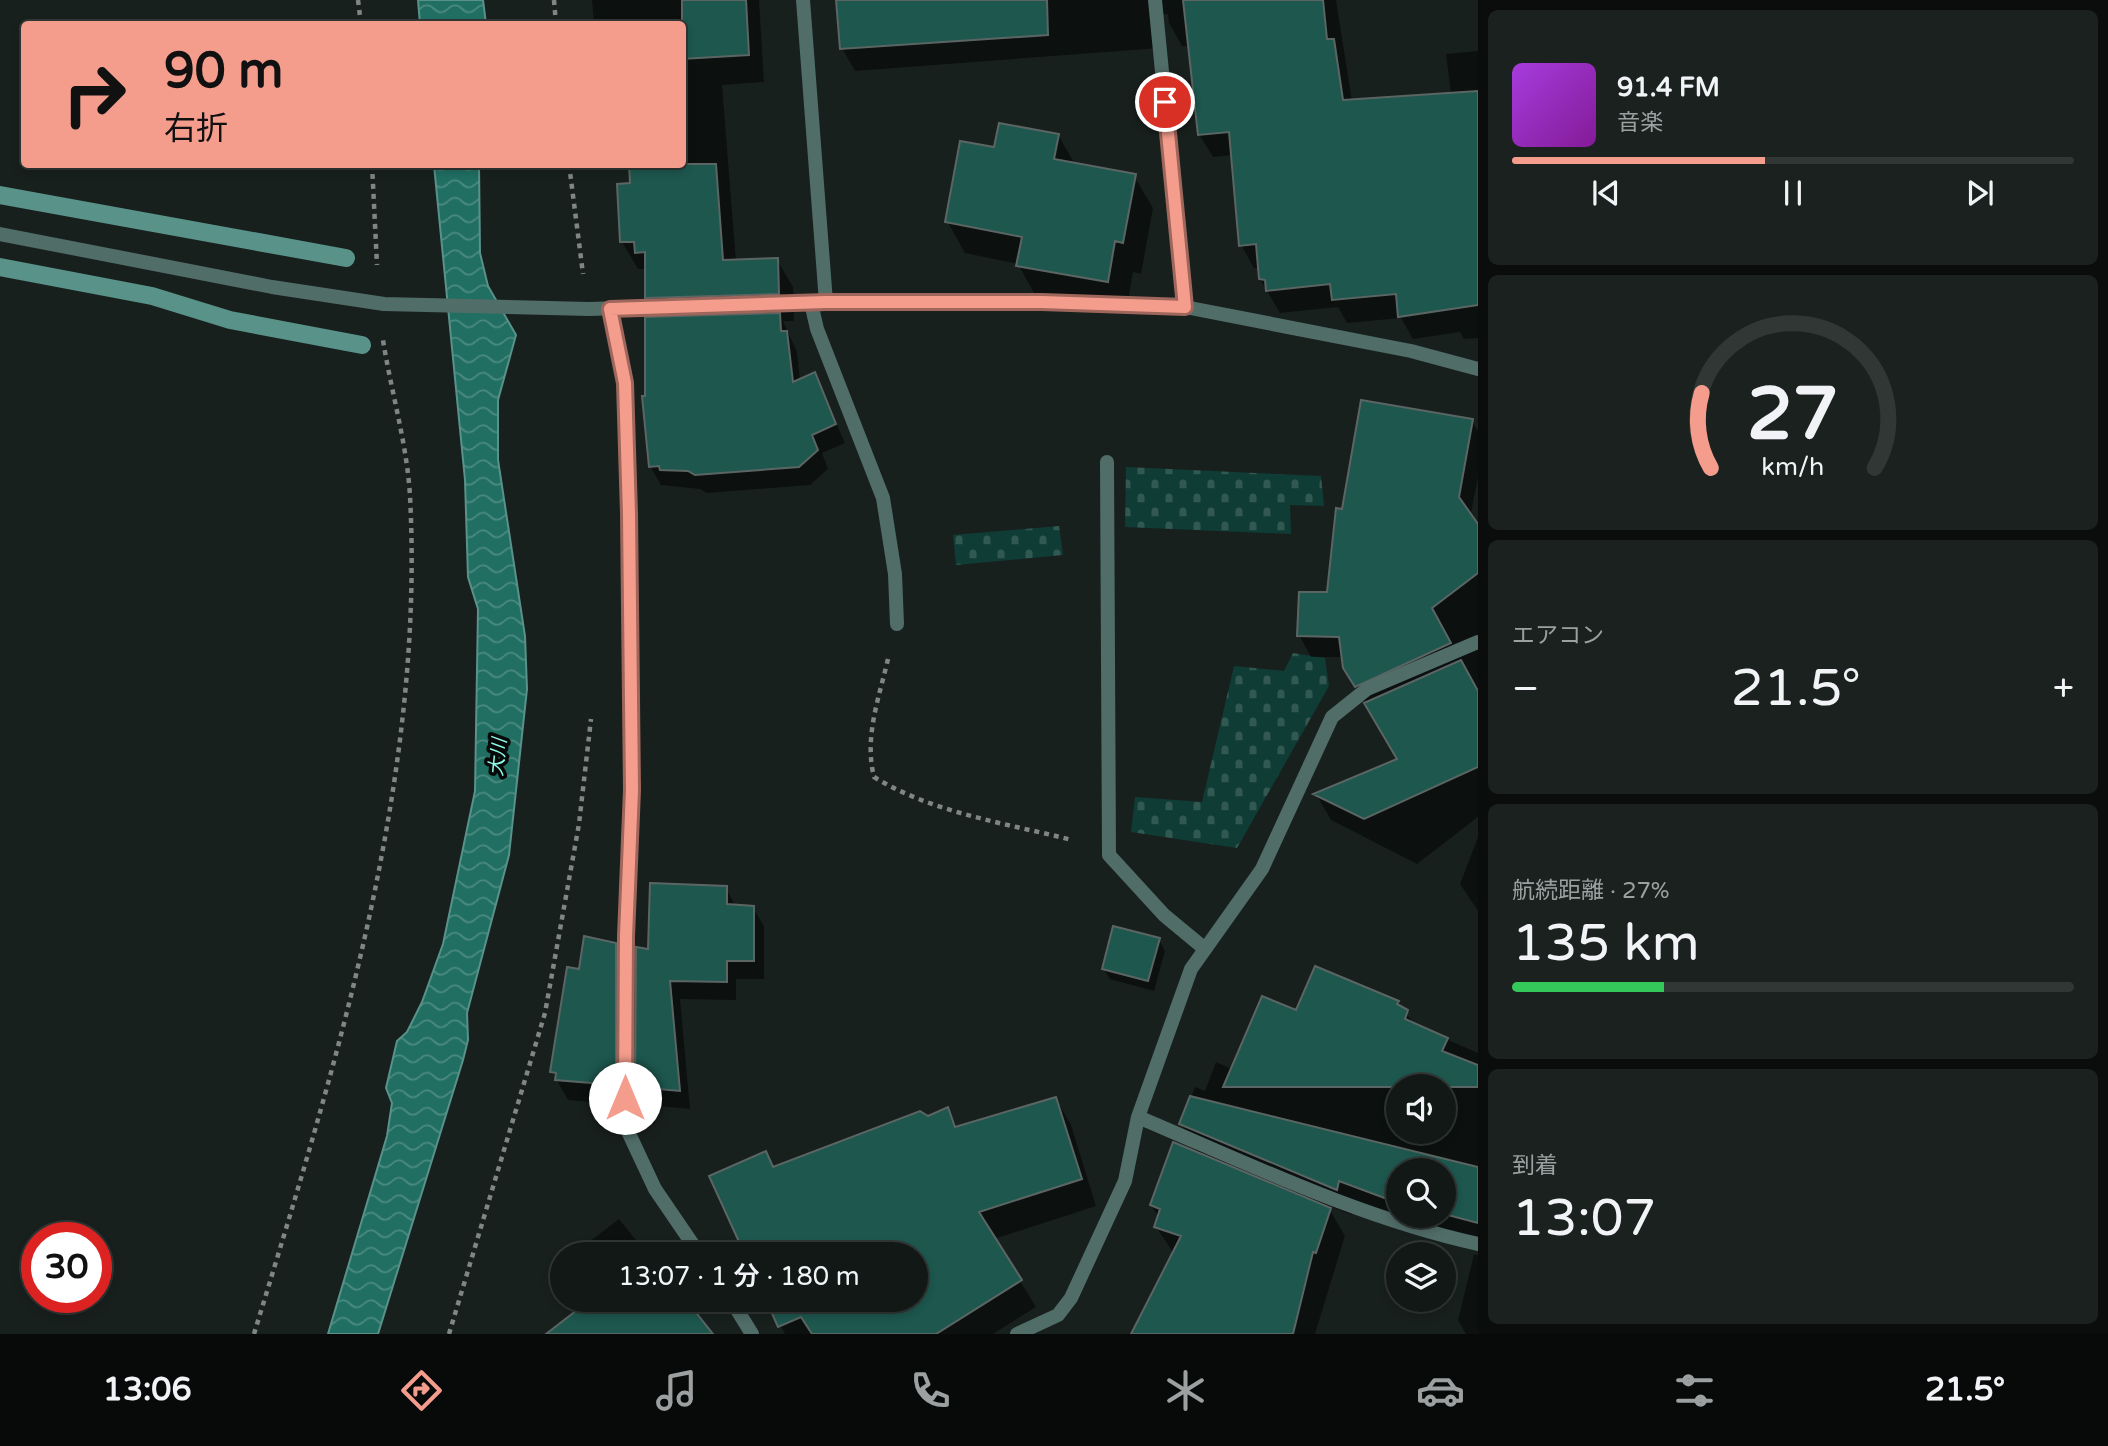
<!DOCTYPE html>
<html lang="ja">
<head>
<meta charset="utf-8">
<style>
  body { margin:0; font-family:"Varela Round","Noto Sans JP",sans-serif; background:#1b211f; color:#f1f3f6; height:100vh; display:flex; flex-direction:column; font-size:26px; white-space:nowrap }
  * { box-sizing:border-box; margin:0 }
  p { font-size:23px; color:#9ca0a1 }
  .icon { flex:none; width:38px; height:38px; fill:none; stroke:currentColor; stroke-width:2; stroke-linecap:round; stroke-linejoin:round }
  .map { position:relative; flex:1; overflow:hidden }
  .details { display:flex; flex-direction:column; gap:10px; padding:10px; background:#0a0d0c; width:630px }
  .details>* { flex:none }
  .banner { position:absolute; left:21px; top:21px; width:665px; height:147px; border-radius:7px; box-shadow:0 4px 10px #0003,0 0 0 2px #313735; background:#f49d8d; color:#111; overflow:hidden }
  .tools { position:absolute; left:1386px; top:1074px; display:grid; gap:14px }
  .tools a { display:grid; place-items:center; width:70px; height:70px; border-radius:50%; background:#121816; box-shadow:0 4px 10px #0003,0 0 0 2px #313735; font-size:35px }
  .speed { position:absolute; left:21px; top:1222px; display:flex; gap:14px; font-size:35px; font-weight:700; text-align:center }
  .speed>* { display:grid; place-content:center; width:91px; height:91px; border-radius:50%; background:#121816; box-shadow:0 4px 10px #0003,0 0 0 2px #313735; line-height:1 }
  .speed .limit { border:10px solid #d22; background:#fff; color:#111 }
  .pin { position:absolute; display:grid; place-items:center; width:60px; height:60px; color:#fff; margin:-30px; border:4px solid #fff; border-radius:50%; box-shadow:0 2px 7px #0007 }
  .me { position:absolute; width:77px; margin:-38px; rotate:0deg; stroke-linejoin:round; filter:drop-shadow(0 0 5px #0008) }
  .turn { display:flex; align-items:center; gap:24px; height:147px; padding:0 28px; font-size:32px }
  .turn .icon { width:91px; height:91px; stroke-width:2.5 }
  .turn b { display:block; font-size:49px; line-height:60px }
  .big { font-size:52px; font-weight:600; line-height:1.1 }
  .details .tile { flex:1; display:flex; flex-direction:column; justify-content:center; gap:10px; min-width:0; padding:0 24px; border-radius:10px; background:#1b211f }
  .details .dial { align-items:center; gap:0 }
  .dial svg { height:182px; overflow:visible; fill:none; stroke:#313735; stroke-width:7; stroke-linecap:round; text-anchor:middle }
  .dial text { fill:#f1f3f6; stroke:none }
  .song { display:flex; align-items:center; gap:21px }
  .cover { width:84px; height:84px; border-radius:10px; background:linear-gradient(135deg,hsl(280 70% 55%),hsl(290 70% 35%)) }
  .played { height:7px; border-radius:4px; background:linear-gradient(90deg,#f49d8d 45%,#313735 45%) }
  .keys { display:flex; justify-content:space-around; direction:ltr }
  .heat { display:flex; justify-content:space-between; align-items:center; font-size:38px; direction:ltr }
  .charge { height:10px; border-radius:5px; background:linear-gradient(90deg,#34c759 27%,#313735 0) }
  .trip { position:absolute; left:550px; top:1242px; width:378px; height:70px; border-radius:35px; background:#121816; box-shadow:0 4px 10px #0003,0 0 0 2px #313735; font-weight:600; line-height:70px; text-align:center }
  .menu { display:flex; height:112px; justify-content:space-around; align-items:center; background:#070a09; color:#9ca0a1 }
  .menu .icon { width:49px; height:49px }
  .menu .current { color:#f49d8d }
  .menu b { font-size:32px; color:#f1f3f6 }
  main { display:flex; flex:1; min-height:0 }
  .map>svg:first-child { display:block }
</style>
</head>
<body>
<main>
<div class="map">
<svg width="1478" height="1334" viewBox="0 0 1478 1334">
  <defs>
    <pattern id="cemetery-stones" width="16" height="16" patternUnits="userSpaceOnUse" patternTransform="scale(1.75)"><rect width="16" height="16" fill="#0f3c35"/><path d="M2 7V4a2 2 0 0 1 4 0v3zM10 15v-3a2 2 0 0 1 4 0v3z" fill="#325852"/></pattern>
    <pattern id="water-waves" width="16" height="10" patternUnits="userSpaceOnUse" patternTransform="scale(1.75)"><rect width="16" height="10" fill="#216f63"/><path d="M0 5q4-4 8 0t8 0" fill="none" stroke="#4b8a80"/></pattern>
  </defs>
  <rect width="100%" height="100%" fill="#18201e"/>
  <path fill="url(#cemetery-stones)" d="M1126,467L1321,476L1324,506L1290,505L1291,534L1125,527Z
    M1059,526L1063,555L956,565L953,535Z
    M1293,653L1325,658L1329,686L1237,848L1131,832L1135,797L1202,802L1234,666L1284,671Z"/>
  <path fill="url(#water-waves)" stroke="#599289" stroke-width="2" d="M418,0H483L486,24H420Z
    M434,165H479L480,253L488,286L516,335L498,400V460L525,636L527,689L509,855L467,1013L468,1040L463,1060L378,1334H328L387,1136L392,1103L386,1088L397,1041L407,1032L422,1002L443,944L475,791L478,609L468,577L465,480Z"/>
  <path fill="#0007" fill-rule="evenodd" d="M592,0H759L764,82L722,85L736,261L777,260L793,287L794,321H783L797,352L800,381L814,374L845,443L822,453L828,469L810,485L707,493L700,489L661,485L650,466L647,398L659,318L647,297V269H638L622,242L632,185L682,164V24H594Z
    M837,0H1336L1352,101L1451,94L1446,54L1478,51V338L1464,339L1460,332L1413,339L1401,318L1347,323L1338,307L1280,313L1260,279V268H1254L1241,245L1233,155L1213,157L1199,134L1190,46H1182L1169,23L1168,14H1163L1160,48L855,71L842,48Z
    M1058,135L1075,164L1134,176L1153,208L1141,274L1133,272L1126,313L1036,297L1018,264L965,253L947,221L996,149Z
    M1472,421L1478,431V477L1468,528L1478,523V817L1417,864L1331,820L1316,794L1399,760L1345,667L1344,657H1311L1299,635L1329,593L1343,510Z
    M1478,837V911L1460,884Z
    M726,888L736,907L753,908L764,926V979H736V1000L680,999L690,1109L647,1105L637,1087L649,952Z
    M1159,940L1165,951L1154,991L1110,979L1103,968Z
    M615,945L627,965L626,1105L568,1100L552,1072Z
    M1397,1002L1416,1026L1478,1053V1245L1354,1207L1352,1215L1327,1205L1345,1236L1315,1334H1133L1174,1254L1156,1227L1159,1218L1151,1205L1199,1155L1181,1124L1195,1087L1205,1091L1216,1062L1232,1069L1297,1013ZM1398,1087H1444V1132H1398ZM1398,1171H1444V1216H1398Z
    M1056,1099L1071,1125L1096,1206L994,1239L1036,1307L993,1334H785L768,1300H915V1255L774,1169L947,1109L958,1128Z
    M619,1219L648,1255H572Z
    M1474,1254L1478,1255V1334H1466L1458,1320Z"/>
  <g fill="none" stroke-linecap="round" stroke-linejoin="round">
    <path stroke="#599289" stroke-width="18" d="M0,195L346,258
      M0,267L152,296L230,320L362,345"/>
  </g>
  <path fill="#1d574e" stroke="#5b6563" stroke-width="2" d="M682,0H746L749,55L682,59Z
    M836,0H1047L1048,35L840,49Z
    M1183,0H1323L1327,39H1334L1343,100L1478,91V305L1398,317L1396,294L1332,300L1330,284L1266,291L1265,280L1259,279L1256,244L1239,246L1229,132L1198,135Z
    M999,123L1059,134L1054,159L1136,174L1123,243L1115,241L1108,282L1016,266L1022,237L945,222L960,141L994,147Z
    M629,164H716L723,260L778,258L779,294L645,298V252L635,253L634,242H620L617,184L630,183Z
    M780,313L781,331H787L793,382L815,372L836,424L812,435L818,450L799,467L695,475L688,471L660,470L659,466L649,467L642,396H645V317Z
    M1361,400L1473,419L1459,497L1478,524V573L1432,608L1451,643L1355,687L1343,668L1339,637L1297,636L1299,592H1327L1336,508L1342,509Z
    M1461,660L1478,691V767L1364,819L1313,794L1397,759L1364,703Z
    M650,883L727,886V904L754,906V961H727V982L670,981L680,1091L635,1087L636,947L648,949Z
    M1113,926L1160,938L1148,981L1102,969Z
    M584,936L616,943V1085L555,1080L556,1073L550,1072L567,967L579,969Z
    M1315,966L1399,1001L1397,1004L1408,1010L1405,1019L1448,1038L1442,1051L1478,1065V1087H1223L1262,996L1296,1010Z
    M1190,1096L1478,1167V1223L1444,1214V1171H1398V1203L1339,1181L1337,1190L1179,1124Z
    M1056,1097L1082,1179L979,1212L1022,1280L936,1334H812L801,1317L778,1327L766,1300H915V1255H745L709,1176L766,1151L773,1167L920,1111L928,1116L948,1107L955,1127Z
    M1173,1142L1331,1208L1316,1253L1313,1252L1293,1334H1131L1181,1236L1154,1227L1160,1209L1150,1205Z
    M590,1300H686L713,1334H546Z"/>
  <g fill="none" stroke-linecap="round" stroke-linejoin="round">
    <path stroke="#808685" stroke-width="4.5" stroke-dasharray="5 5" stroke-linecap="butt" d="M358,0L361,24
      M554,0L556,24
      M372,164L377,265
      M569,164L583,274
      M888,659C879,698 864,737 874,777C933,813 1005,823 1072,840
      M254,1334C336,1065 425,781 410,496C407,444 391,391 383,340
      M449,1334L545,1013L579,824L591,719"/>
    <path stroke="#516d68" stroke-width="14" d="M811,303L817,329L883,498L895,574L897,624
      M609,309L625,383L629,514L632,790L626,936
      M1107,462L1109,855L1164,915L1205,949"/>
    <path stroke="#516d68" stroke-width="14" d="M803,0L826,302
      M1155,0L1185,307
      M0,234L272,287L384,304L589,309L826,302H1042L1185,307L1411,351L1478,369
      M626,936L625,1125L655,1189L700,1255
      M1138,1117C1249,1164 1360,1218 1478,1244
      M731,1300L752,1334
      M1017,1334L1058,1315L1071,1298L1125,1181L1138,1117L1191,969L1262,869L1332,717L1367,689L1478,642"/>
  </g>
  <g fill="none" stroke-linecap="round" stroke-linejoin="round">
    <defs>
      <path id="route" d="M625,1098L626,936L632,790L629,514L625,383L610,309L826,302H1042L1185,307L1165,102"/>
    </defs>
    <use href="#route" stroke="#9f665c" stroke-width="18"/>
    <use href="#route" stroke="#f49d8d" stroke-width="12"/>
  </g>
  <g text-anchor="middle" stroke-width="7" stroke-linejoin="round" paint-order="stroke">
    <g font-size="19" font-style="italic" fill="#8dfce8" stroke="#060908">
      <text transform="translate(497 757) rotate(-84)" y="7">大川</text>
    </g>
  </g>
</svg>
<div class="tools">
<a><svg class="icon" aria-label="sound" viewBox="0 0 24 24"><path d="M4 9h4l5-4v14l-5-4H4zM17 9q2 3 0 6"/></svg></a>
<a><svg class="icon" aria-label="search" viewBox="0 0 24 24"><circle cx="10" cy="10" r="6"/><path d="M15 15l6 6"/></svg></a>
<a><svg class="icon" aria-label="layers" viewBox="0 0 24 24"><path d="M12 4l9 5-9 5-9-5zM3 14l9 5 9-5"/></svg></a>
</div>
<div class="speed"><div class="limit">30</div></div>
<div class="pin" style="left:1165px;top:102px;background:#d93025"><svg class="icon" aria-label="arrive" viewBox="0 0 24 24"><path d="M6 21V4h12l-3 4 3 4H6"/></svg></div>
<svg class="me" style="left:625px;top:1098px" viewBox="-20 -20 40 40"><circle r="19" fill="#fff"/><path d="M0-13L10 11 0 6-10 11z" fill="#f49d8d"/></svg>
<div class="trip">13:07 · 1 分 · 180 m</div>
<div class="banner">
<div class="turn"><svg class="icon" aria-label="right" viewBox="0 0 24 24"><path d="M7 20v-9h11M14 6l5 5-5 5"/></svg><div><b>90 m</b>右折</div></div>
</div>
</div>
<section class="details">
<div class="tile">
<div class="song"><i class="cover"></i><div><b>91.4 FM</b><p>音楽</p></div></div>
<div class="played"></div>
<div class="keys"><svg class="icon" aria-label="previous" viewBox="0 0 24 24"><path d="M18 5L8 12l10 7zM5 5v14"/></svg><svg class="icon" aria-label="pause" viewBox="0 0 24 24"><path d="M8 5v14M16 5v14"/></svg><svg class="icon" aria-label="next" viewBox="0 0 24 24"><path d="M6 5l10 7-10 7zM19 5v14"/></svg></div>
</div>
<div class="tile dial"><svg viewBox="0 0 100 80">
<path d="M14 69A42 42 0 1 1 86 69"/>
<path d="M14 69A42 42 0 0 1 10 36" stroke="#f49d8d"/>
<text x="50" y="56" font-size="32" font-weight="700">27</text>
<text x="50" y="72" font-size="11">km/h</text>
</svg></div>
<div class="tile"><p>エアコン</p>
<div class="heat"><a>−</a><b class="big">21.5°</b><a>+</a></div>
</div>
<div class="tile"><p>航続距離 · 27%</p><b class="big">135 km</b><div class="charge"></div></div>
<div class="tile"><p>到着</p><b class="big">13:07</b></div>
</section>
</main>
<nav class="menu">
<b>13:06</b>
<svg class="icon current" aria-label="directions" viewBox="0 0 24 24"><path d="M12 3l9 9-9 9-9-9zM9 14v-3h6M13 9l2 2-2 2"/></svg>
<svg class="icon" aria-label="music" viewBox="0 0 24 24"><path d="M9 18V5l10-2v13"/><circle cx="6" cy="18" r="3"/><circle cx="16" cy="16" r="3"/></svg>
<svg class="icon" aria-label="phone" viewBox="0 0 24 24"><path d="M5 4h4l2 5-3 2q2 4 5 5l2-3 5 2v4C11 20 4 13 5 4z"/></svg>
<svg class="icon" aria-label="climate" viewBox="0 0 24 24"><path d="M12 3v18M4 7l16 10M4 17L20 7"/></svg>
<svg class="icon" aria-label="car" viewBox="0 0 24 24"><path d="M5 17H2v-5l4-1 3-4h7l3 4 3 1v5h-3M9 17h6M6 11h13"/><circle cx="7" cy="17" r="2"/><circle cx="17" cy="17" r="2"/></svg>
<svg class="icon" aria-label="filters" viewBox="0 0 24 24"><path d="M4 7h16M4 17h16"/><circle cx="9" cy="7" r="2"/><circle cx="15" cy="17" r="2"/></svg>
<b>21.5°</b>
</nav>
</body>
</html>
